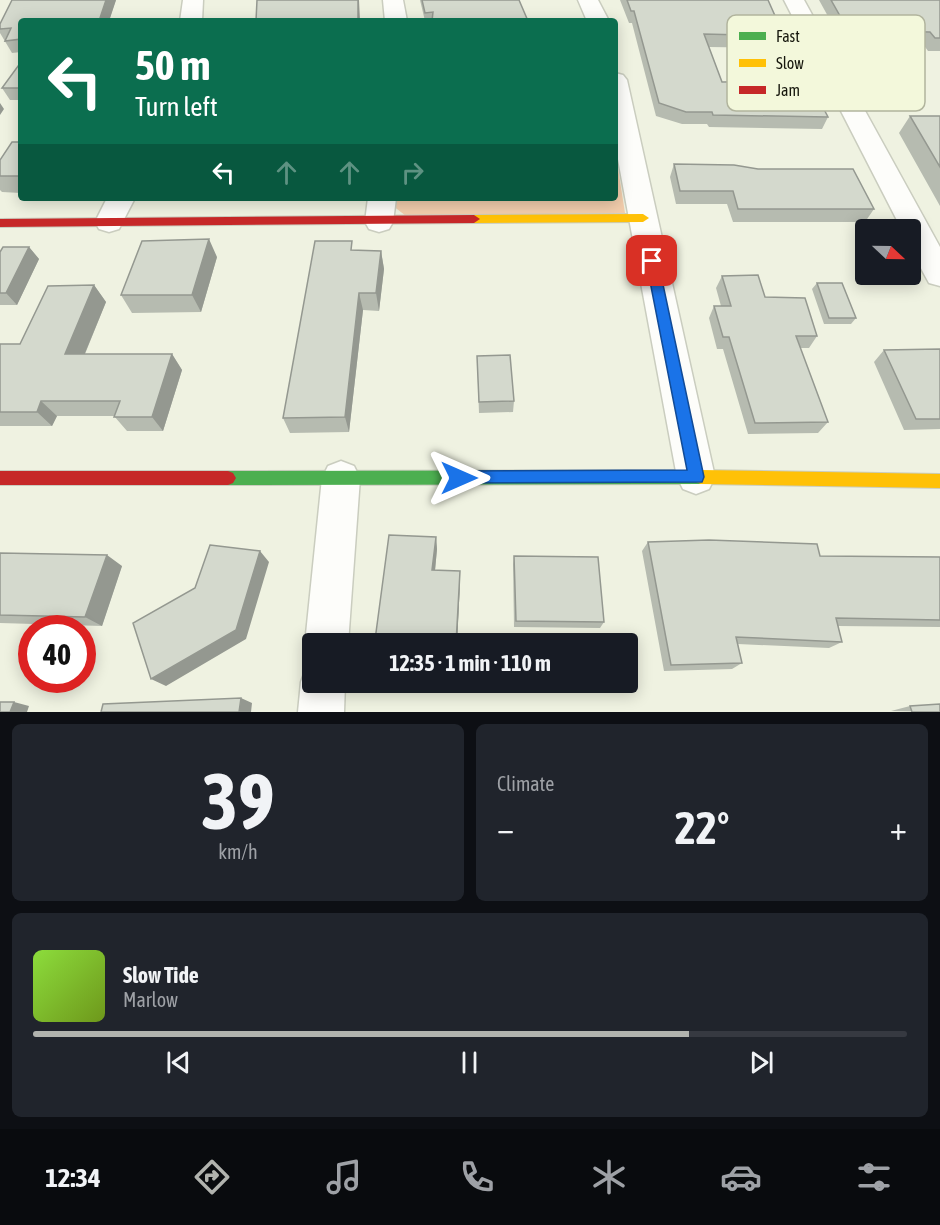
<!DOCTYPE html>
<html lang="en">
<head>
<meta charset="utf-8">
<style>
  body { margin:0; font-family:"Asap Condensed",sans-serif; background:#20242c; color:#f1f3f6; height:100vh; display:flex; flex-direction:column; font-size:22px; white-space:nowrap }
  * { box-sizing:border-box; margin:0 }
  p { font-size:20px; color:#9ea1a6 }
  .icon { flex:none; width:33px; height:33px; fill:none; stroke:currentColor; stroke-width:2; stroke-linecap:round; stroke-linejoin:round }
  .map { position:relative; height:712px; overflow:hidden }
  .side { display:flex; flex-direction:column; gap:12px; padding:12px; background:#0d0f14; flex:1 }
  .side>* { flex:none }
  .banner { position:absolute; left:18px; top:18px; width:600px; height:183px; border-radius:6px; box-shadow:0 3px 15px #0003; background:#0b6e4f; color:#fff; overflow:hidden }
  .needle { width:39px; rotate:112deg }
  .controls { position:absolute; left:855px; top:219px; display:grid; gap:12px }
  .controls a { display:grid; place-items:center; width:66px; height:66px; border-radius:6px; background:#171b24; box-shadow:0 3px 15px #0003; font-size:30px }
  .speed { position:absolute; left:18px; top:615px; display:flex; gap:12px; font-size:30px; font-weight:700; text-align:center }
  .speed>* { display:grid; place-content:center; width:78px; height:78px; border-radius:50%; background:#171b24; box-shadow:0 3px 15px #0003; line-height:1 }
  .speed .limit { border:9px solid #d22; background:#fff; color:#111 }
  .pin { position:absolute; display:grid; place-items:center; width:51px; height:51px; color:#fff; margin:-26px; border-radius:12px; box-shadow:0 3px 9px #0006 }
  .me { position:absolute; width:66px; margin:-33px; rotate:90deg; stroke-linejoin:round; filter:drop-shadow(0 0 4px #0008) }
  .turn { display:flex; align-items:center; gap:21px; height:126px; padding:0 18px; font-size:27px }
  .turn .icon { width:78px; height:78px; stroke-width:2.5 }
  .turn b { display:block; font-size:42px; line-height:51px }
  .lanes { display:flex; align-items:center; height:57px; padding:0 18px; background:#0003; justify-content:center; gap:30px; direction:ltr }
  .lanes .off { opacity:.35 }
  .big { font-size:45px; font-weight:700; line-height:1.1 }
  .side .card { flex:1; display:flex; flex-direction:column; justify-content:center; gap:9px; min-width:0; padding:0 21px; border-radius:9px; background:#20242c }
  .side .dial { align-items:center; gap:0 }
  .dial b { font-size:78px; line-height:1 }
  .song { display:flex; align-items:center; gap:18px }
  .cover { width:72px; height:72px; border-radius:9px; background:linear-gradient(135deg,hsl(90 70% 55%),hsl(80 70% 35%)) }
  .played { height:6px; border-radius:3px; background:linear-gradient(90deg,#b1b3ae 75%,#363941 75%) }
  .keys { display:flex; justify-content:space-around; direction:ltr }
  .heat { display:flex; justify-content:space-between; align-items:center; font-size:33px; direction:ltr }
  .side .tiles { flex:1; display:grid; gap:12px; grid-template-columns:1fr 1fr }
  .card:last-child { grid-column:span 2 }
  .trip { position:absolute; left:302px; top:633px; width:336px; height:60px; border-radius:6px; background:#171b24; box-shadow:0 3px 15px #0003; font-weight:700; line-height:60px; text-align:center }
  .dock { display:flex; height:96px; justify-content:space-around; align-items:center; background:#090b0e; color:#9ea1a6 }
  .dock .icon { width:42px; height:42px }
  .dock .on { color:#b1b3ae }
  .dock b { font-size:27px; color:#f1f3f6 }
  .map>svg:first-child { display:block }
</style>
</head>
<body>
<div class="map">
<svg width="940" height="712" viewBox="0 0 940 712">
  <rect width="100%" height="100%" fill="#eff2e1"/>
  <path fill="#f2cdac" d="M615,149L625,213L406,216L388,202V198H615Z"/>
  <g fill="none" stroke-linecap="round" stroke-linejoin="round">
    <defs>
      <path id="street" d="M183,0H203L202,21H180Z
        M383,0H403L407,21H385Z
        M578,0H598L609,21H587Z
        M784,0H804L940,247V286L929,283C919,265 910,250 910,230H902Z
        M615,73L623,75L627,80L715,477L709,489L696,494L683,489L677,477L615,143Z
        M107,198H135L119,229L109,232L99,229L95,222Z
        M368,198H396L393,222L389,229L379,232L369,229L365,222Z
        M341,461L354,466L360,478L348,644H312V660L305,644L322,478L328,466Z
        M312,664V682H345L344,712H298L301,682L307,666Z"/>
      <path id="fast" d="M701,470L706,472L709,477L706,482L701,484L228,485L223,483L220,478L223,473L228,471Z"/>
      <path id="slow" d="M643,214L649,218L643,222L474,223L468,219L474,215Z
        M701,470L940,474V488L701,484L696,482L693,477L696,472Z"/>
      <path id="jam" d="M474,215L480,219L474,223L0,227V219Z
        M0,471H228L233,473L236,478L233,483L228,485H0Z"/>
    </defs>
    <use href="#street" stroke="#cacdbf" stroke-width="3"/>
    <use href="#fast" stroke="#cacdbf" stroke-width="2"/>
    <use href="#slow" stroke="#cacdbf" stroke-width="2"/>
    <use href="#jam" stroke="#cacdbf" stroke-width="2"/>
    <use href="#street" fill="#fdfdfa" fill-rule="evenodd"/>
    <use href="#fast" fill="#4caf50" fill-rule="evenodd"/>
    <use href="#slow" fill="#ffc107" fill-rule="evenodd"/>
    <use href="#jam" fill="#c62828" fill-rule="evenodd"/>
  </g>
  <path fill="#b6bbb0" d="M116,0L109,21H21V52L12,53L0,33V24Z
    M420,0H519L528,21H425Z
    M620,0H768L784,36L779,48L709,47L722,82L828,117L822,129L709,127L707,124H682L656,116L632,23H629Z
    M819,0H940V51H928L923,44H878L874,50L846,49Z
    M21,62V100H10L2,88Z
    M910,116H940V206L899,133Z
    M21,142V193L2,192L0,190V160Z
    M674,164L874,209L865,222H733L727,204H676L670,177Z
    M162,198H286L285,201L254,200L253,198L163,199Z
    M29,247L39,259L17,305H0V252Z
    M354,250L381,251L384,269L379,311L363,310L349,432L290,433L283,418Z
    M217,257L201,312L132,313L121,295Z
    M722,276L765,297L817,336L809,348H800L828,422L818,433L748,434L723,349H717L709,318L714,306H721L716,288Z
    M817,283L856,318L851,324H824L812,289Z
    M94,285L106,302L85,354H172L182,370L163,431H127L114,416H57L52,426H0V344H20Z
    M940,349V429L904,430L874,362L884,350Z
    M477,356L514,401L513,412L479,413Z
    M436,537L437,549L435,570L460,582L457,644H377L375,640Z
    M648,542L820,556L940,557V627L838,626L842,642L829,648L738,644L742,663L732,669L664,671L642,551Z
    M0,553L122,566L102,626L0,623Z
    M514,556L604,622L600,628L514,627L513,564Z
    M910,706L940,712L891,711Z"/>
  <path fill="#949890" d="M106,0H116L109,21H99Z
    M358,0H359L360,21H358Z
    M0,103L4,109L0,115Z
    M209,239L217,257L201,312L192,295Z
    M29,247L39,259L17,305L6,293Z
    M381,251L384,269L379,311L376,293Z
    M94,285L106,302L78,370L65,354Z
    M359,293L363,310L349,432L345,417Z
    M172,354L182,370L163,431L152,417Z
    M41,401L57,416L52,426L37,412Z
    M436,537L437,549L434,581L432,570Z
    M260,551L269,562L246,639L166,686L151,679Z
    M107,555L122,566L102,626L85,617Z
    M460,571V582L457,644H456Z
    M241,698L252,703L251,712H239Z
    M14,702L29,706L27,712H10Z"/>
  <path fill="#d4d9cd" stroke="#949890" stroke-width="1.5" d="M12,0H106L99,21H21V39L5,41L11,28L0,29V24Z
    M257,0H358V21H256Z
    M422,0H519L528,21H432L433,12L425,13Z
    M627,0H768L784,36L704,34L722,82L809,81L828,117L713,115L712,112H686L659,103L634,11H631Z
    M831,0H940V38H935L930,32L877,31L881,37H852Z
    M21,62V88H2Z
    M910,116H940V167Z
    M12,142H21V176H0V160Z
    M674,164L734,165L758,169H853L874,209H738L733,191H680Z
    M209,239L192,295H121L142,241Z
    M315,241H352L351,250L381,251L376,293H359L345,417L283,418Z
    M3,247H29L6,293H0V252Z
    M758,275L765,297L805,298L817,336H796L828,422L755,423L729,337H723L714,306H731L722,276Z
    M817,283H842L856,318H829Z
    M94,285L65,354H172L152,417H114L120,401H41L37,412H0V344H20L48,286Z
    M940,349V419H916L884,350Z
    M510,355L514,401L479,402L477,356Z
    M389,535L436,537L432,570L460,571L456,644L375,640Z
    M709,540L817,544L820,556L940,557V620L836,618L842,642L736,637L742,663L671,665L648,542Z
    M210,545L260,551L236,630L151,679L133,623L195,588Z
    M0,553L107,555L85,617L0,615Z
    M514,556L598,557L604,622L516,621Z
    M241,698L239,712H101L103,704Z
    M0,702H14L10,712H0Z
    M940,704V712H912L910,706Z"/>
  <path fill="#1a73e8" stroke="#114b97" stroke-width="1.5" d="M652,257L658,261L704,477L702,482L454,483L451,478L454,473L459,471L687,470L646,261Z"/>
  <rect x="727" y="15" width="198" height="96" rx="9" fill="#f3f8db" stroke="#b1b49d" stroke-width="1.5"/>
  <rect x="739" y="32" width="27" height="8" fill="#4caf50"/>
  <rect x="739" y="59" width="27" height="8" fill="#ffc107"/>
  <rect x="739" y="86" width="27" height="8" fill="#c62828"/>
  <g font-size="16" fill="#16170d">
    <text x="776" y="42">Fast</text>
    <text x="776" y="69">Slow</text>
    <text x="776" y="96">Jam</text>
  </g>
</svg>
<div class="controls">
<a><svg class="needle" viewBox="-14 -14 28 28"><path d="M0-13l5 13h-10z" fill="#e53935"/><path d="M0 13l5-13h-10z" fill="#9ea1a6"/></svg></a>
</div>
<div class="speed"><div class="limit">40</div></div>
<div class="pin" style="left:652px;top:261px;background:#d93025"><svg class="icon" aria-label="arrive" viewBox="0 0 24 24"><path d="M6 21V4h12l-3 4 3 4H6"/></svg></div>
<svg class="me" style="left:459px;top:478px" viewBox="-20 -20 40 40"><path d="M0-17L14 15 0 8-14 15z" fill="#1a73e8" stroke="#fff" stroke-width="4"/></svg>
<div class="trip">12:35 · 1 min · 110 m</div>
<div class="banner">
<div class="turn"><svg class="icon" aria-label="left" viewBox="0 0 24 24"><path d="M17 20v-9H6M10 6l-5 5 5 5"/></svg><div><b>50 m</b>Turn left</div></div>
<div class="lanes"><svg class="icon" aria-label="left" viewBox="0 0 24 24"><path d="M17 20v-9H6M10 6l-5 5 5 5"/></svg><svg class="icon off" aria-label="ahead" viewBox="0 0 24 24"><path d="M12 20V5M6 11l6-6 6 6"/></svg><svg class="icon off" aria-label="ahead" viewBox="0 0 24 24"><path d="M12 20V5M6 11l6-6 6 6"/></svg><svg class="icon off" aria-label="right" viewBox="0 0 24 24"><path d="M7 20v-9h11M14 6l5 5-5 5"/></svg></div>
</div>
</div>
<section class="side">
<div class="tiles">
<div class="card dial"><b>39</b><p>km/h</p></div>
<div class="card"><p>Climate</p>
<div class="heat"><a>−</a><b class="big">22°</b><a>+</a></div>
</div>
<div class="card">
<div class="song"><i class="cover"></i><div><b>Slow Tide</b><p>Marlow</p></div></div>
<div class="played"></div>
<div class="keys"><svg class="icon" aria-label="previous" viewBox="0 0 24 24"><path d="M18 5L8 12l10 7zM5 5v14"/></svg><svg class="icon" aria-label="pause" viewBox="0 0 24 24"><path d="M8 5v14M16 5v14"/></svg><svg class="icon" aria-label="next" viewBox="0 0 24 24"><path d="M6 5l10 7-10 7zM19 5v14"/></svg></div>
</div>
</div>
</section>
<nav class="dock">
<b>12:34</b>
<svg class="icon on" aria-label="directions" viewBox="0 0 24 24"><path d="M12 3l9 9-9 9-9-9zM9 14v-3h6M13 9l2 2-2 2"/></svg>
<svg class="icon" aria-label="music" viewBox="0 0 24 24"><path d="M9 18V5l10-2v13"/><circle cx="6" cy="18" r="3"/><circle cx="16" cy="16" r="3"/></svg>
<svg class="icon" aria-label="phone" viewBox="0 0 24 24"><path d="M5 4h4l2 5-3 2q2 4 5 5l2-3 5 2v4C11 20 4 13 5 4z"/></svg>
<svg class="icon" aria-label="climate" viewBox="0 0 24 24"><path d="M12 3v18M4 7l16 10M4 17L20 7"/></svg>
<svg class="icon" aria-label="car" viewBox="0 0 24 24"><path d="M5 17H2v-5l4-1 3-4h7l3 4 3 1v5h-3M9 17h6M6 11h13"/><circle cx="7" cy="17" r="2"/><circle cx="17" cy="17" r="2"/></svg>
<svg class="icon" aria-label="filters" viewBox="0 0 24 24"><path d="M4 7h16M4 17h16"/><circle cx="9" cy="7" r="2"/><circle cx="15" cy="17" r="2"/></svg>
</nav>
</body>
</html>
